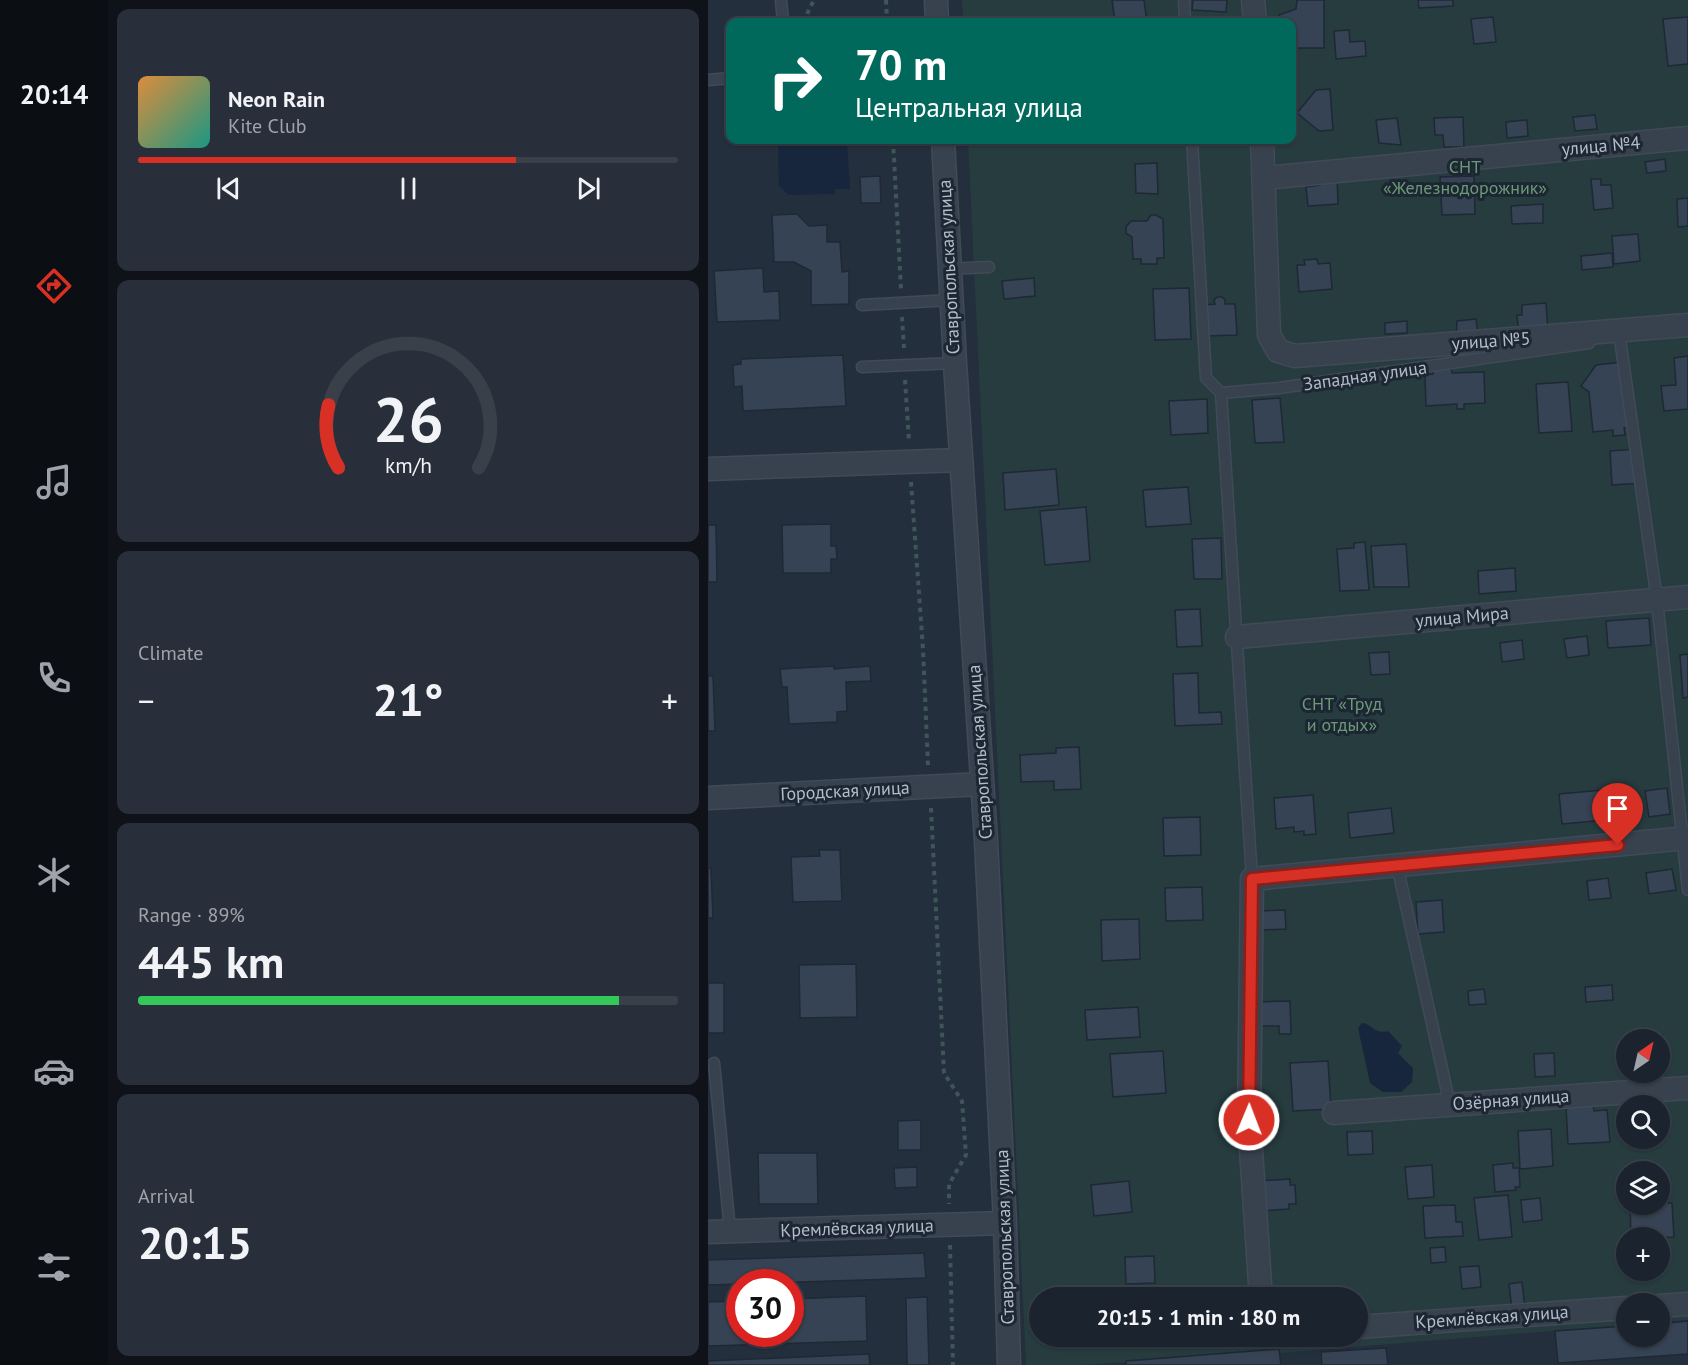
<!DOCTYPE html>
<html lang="en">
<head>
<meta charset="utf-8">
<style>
  body { margin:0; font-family:"PT Sans",sans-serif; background:#282f3a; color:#f1f3f6; height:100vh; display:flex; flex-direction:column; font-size:22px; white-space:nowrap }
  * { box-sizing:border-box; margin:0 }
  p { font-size:20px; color:#a0a4aa }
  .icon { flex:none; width:33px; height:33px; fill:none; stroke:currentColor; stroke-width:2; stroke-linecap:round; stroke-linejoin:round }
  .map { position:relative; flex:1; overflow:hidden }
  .details { display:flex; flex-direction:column; gap:9px; padding:9px; background:#0f1319; width:600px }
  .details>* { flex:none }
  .hud { position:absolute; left:18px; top:18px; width:570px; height:126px; border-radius:12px; box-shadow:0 2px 4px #0004,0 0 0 2px #39404a; background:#00695c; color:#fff; overflow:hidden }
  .needle { width:39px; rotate:34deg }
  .controls { position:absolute; left:908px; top:1029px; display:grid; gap:12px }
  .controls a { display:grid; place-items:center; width:54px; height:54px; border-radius:50%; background:#1b232e; box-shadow:0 2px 4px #0004,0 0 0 2px #39404a; font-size:30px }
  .speed { position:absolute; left:18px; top:1269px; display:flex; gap:12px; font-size:30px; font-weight:700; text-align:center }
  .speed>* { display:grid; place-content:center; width:78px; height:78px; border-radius:50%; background:#1b232e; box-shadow:0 2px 4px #0004,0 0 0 2px #39404a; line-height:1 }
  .speed .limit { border:9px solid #d22; background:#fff; color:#111 }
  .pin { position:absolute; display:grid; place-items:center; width:51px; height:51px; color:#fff; margin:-62px -26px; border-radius:50% 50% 50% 0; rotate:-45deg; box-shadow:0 0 6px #0007 }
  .pin .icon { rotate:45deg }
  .me { position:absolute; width:66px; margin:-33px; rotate:1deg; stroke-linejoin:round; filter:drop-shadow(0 0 4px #0008) }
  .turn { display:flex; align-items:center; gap:21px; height:126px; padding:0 30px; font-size:27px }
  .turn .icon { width:78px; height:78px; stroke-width:2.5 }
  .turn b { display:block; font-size:42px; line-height:51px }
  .big { font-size:45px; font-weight:800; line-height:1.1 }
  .details .card { flex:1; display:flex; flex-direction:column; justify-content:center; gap:9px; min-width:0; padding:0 21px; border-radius:12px; background:#282f3a }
  .details .dial { align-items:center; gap:0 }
  .dial svg { height:156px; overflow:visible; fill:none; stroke:#39404a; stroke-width:7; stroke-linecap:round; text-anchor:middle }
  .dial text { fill:#f1f3f6; stroke:none }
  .song { display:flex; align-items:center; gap:18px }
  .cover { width:72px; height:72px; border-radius:9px; background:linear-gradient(135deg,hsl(30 70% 55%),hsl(170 70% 35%)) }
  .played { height:6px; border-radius:3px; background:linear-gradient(90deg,#d93025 70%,#39404a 70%) }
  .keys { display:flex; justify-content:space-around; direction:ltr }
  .heat { display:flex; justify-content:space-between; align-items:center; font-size:33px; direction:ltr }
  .charge { height:9px; border-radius:4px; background:linear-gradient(90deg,#34c759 89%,#39404a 0) }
  .trip { position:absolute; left:321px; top:1287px; width:339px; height:60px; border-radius:30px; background:#1b232e; box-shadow:0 2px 4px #0004,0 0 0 2px #39404a; font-weight:800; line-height:60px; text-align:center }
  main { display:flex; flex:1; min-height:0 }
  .menu { display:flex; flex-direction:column; width:108px; justify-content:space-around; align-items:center; background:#0b0e12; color:#a0a4aa }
  .menu .icon { width:42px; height:42px }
  .menu .active { color:#d93025 }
  .menu b { font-size:27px; color:#f1f3f6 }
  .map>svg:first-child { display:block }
</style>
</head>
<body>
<main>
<nav class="menu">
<b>20:14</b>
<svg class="icon active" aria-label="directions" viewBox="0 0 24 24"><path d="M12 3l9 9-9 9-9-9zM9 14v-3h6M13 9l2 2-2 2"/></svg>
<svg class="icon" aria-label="music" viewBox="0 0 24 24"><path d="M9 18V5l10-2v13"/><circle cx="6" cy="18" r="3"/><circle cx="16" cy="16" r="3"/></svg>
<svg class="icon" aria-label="phone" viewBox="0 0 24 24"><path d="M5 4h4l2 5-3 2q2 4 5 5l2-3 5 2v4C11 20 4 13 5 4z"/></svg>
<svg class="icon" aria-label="climate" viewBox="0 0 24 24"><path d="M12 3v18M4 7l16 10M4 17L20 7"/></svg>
<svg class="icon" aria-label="car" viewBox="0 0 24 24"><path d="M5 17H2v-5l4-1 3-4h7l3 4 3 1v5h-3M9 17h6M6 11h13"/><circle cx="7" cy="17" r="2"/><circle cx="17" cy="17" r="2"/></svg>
<svg class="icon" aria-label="filters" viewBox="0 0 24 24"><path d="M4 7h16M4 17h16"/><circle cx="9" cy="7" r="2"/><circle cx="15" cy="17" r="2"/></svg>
</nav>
<section class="details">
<div class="card">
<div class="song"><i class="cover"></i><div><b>Neon Rain</b><p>Kite Club</p></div></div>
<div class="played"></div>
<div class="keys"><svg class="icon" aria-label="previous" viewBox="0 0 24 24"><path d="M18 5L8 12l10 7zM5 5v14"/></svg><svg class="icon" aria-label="pause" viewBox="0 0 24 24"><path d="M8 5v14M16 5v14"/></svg><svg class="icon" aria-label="next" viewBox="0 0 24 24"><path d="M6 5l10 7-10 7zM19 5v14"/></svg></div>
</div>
<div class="card dial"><svg viewBox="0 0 100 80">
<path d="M14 69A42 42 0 1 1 86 69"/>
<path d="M14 69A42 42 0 0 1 9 37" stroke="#d93025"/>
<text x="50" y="56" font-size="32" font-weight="700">26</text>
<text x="50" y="72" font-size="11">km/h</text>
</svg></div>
<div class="card"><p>Climate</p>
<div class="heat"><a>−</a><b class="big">21°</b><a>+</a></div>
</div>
<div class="card"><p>Range · 89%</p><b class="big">445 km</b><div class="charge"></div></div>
<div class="card"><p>Arrival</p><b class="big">20:15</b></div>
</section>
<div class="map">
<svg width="980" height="1365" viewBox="0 0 980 1365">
  <rect width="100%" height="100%" fill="#242f3e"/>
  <path fill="#263c3f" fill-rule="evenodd" d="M254,0H980V1320L951,1322V1304H918V1325L533,1356L371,1365H318L260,140H584V22H255ZM918,1040H951V1072H918ZM918,1106H951V1138H918ZM918,1172H951V1204H918ZM918,1238H951V1270H918ZM332,1298H650V1336H332Z"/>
  <path fill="#17263c" d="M76,140H120V143L139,142L142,189H127V194L81,195L71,186L70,145Z
    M654,1023C665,1024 666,1035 680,1031L694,1046L690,1053L705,1068L704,1082L693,1092H675L662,1083L650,1028Z"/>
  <path fill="#364354" stroke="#1f2835" stroke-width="1.5" d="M404,0H436L439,22H407Z
    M485,0H519L518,12L484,10Z
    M589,0H616V48H588V41L584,39V22H571V15L588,9Z
    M710,0H745V6L711,8Z
    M785,17L788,42L766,44L763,19Z
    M980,17V64L960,66L955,19Z
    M641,30L642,42L657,41L658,56L628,59L626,31Z
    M622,89L625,130L611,131L589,113L608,90Z
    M887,115L889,129L867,131L865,117Z
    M755,117L756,147H736L735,135H727L726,118Z
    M689,118L693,145L671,143L668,120Z
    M819,120L820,136L799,138L798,122Z
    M957,159L958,171L939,173L937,162Z
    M449,163L450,194L428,193L427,164Z
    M172,176L173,203H153L152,177Z
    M629,176L630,204L600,206L598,187L612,185L611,177Z
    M766,176L767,214L734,215L732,177Z
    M883,179H893V185H903L905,208L886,210Z
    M980,198V226L970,227L969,199Z
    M835,204V223L804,224L803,206Z
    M89,214L101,226L119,225V242H132L134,272L141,271V304L103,305V271L86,262H66L64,215Z
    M443,215H448L455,219L456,258H449V264H433V259H425L424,237L418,233V227L423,221H439Z
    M930,234L932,261L906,264L904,236Z
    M904,253L905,267L874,270L873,256Z
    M609,259L610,264L622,263L624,289L591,292L589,265H597L596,260Z
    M55,268L56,292L71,291L72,320L9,322L6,271Z
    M326,278L327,296L296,299L294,281Z
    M481,288L483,339L447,340L445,289Z
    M509,297H514L517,300V304H527L529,335L498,336L497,305L507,304L506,300Z
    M838,303L840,333L811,336L809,315H814V305Z
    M768,319L770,336L748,338L749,321Z
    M699,321V333L677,334V323Z
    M135,355L138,406L35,411L34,386L26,387L25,365L33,364V359Z
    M980,356V409L956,411L953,386L968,385L966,358Z
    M915,362L926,427L916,428L917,435L905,436V430L885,432L881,392L873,386L888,365Z
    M743,367L744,373L776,372L777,403L756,404V409H749V404L718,406L717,375L725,374V368Z
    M860,382L864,431L831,433L828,384Z
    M572,398L576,442L547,443L544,400Z
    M499,399L500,433L463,435L461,401Z
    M930,449L933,483L904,485L902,451Z
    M348,469L351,505L297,510L295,473Z
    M480,487L483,524L438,527L435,490Z
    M378,507L382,561L337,565L332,511Z
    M123,524V546H128L129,559H123V573H75L74,525Z
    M0,525H8L9,582H0Z
    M513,538L514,579H486L484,539Z
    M657,542L661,590L632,591L629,549L646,548V543Z
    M698,544L701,587H666L663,546Z
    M807,568L808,591L771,594L770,571Z
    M492,609L494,646L469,647L467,610Z
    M941,618L943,645L900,648L898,621Z
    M879,636L881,655L859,658L856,639Z
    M814,640L816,659L794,662L792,643Z
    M681,652L682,674L663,675L661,653Z
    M980,654V697L975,698L972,655Z
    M126,666V669L162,666L163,681L138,682L139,711L129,712V722L81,724L79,687H74L72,669Z
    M490,673L491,713L513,712L514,724L467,726L465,674Z
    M0,676H5L7,731H0Z
    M371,747L373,789L346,790V781L313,782L312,755L348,753V748Z
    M959,788L962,814L941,817L937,791Z
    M895,790L898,820L854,824L851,794Z
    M605,795L608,834L596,835V831L586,832V827L568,829L566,798Z
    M683,808L686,833L642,838L640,813Z
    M492,817L493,855L456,856L455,818Z
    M111,850H132L134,901L85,902L83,857L112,856Z
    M0,868H3L5,918H0Z
    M964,869L968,890L941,894L938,873Z
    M900,878L903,898L881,900L879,881Z
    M494,887L495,920L458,921L457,888Z
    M734,900L736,932L710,934L708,902Z
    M577,910L578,929L553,930L552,911Z
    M431,919L432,959L394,961L393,920Z
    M148,964L149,1017L92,1018L91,965Z
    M0,983H16V1033H0Z
    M904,985L905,1000L878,1002L877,987Z
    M776,989L778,1004L761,1005L760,991Z
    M582,1001L583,1034H571V1026H548V1002Z
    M430,1007L432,1037L379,1040L377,1010Z
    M955,1035L959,1065L951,1066V1040H918V1045L917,1039Z
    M455,1051L458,1093L405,1097L402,1054Z
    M846,1053L847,1076L827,1077L826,1054Z
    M620,1061L623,1109L585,1111L582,1063Z
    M885,1105L886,1111L899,1110L902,1142L860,1144L858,1106Z
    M213,1120V1150H190V1121Z
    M843,1129L845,1166L812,1169L810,1131Z
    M664,1131L665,1154L640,1155L639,1132Z
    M50,1153H109L110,1204H51Z
    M805,1163V1168H811L812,1187H807L808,1190L787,1192L785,1165Z
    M724,1165L726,1197L700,1199L697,1167Z
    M209,1167V1187L187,1188L186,1168Z
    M582,1179V1185H587L588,1204H581V1209L552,1211L549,1181Z
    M421,1181L424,1212L386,1216L383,1185Z
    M800,1195L804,1237L771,1240L766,1198Z
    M832,1198L834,1220L815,1222L813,1200Z
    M964,1203L966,1237L923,1238L922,1205Z
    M747,1205L748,1222H754L755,1236L717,1238L715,1206Z
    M737,1247L738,1262L723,1263L722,1248Z
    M216,1253L218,1278L0,1285V1260Z
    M446,1256L447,1283L418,1284L417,1257Z
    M771,1266L773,1287L754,1289L752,1267Z
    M814,1282L817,1309L804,1310L801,1284Z
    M508,1290L509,1298H479V1292Z
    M158,1296L159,1341L0,1346V1302L32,1301V1334H82V1299Z
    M219,1297L221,1365H199L198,1298Z
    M980,1321V1354L850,1363L847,1331L918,1326V1336H951V1324Z
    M678,1348L680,1365H614L613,1352Z
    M571,1349L573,1365H418V1361Z
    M161,1354L162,1365H0V1361Z"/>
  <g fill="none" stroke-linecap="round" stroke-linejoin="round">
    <defs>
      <path id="lane" d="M73,0L75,22
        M476,0L477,22
        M0,80L22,78
        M484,140L498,378L513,393L544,879
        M241,269L281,267
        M154,305L243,300
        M912,339L949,600L980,890
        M154,367L247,363
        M513,393L571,388L881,343
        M689,865L742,1105
        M6,1063L22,1231"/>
      <path id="street" d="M228,0L229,22
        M545,0L547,22
        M235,140L247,363L278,841L297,1223L301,1365
        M554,140L561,335L570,351L587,356L980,325
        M556,178L980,138
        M0,469L253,460
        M529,637L980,597
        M0,798L274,784
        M626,1113L980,1088
        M0,1232L297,1223
        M553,1298L541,1120L544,879L980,838
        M951,1306L980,1304
        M650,1327L918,1308"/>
    </defs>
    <use href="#lane" stroke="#414a57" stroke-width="13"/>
    <use href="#street" stroke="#414a57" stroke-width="25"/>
    <path stroke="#3f5557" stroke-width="4" stroke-dasharray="4.5 4.5" stroke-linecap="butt" d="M178,0L179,22
      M95,22L106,0
      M185,140L193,289
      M194,317L196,348
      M197,380L201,441
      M203,482L215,649L220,765
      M223,808L236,1073L254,1101L258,1155L241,1184V1204
      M242,1245L245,1365"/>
    <use href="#lane" stroke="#38414e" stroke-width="10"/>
    <use href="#street" stroke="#38414e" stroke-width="22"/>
  </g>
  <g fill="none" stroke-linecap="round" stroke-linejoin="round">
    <defs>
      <path id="route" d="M541,1120L544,879L910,845"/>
    </defs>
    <use href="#route" stroke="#8d1f18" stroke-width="15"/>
    <use href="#route" stroke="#d93025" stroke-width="10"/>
  </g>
  <g text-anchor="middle" stroke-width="6" stroke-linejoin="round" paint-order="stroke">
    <g font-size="18" fill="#b4bcc9" stroke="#1d2633">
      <text transform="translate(893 146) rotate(-5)" y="6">улица №4</text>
      <text transform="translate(241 267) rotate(-93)" y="6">Ставропольская улица</text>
      <text transform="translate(783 341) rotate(-4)" y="6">улица №5</text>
      <text transform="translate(657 376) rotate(-8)" y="6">Западная улица</text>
      <text transform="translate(754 617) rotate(-5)" y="6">улица Мира</text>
      <text transform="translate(272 752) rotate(-94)" y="6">Ставропольская улица</text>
      <text transform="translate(137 791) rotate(-3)" y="6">Городская улица</text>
      <text transform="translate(803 1100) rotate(-4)" y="6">Озёрная улица</text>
      <text transform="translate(149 1228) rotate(-2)" y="6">Кремлёвская улица</text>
      <text transform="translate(297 1237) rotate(-92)" y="6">Ставропольская улица</text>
      <text transform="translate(784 1317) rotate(-4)" y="6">Кремлёвская улица</text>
    </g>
    <g font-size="18" fill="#6b9a76" stroke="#1d2633">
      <text x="757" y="173">СНТ<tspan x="757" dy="21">«Железнодорожник»</tspan></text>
      <text x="634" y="710">СНТ «Труд<tspan x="634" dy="21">и отдых»</tspan></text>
    </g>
  </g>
</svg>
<div class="controls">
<a><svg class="needle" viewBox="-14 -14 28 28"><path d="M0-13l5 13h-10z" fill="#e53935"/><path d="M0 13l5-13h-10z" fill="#a0a4aa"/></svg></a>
<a><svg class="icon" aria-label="search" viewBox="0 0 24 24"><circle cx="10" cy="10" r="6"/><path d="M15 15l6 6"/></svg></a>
<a><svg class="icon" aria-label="layers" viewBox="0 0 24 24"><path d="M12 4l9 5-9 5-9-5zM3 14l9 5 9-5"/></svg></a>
<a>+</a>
<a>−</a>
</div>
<div class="speed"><div class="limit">30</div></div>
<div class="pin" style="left:910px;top:845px;background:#d93025"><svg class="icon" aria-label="arrive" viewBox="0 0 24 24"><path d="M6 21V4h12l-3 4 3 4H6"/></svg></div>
<svg class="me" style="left:541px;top:1120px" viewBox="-20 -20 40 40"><circle r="17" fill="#d93025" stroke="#fff" stroke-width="3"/><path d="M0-11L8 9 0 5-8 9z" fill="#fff"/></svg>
<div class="trip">20:15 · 1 min · 180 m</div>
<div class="hud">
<div class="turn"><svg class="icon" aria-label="right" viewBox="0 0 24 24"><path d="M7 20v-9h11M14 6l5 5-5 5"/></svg><div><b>70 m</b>Центральная улица</div></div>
</div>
</div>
</main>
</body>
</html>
